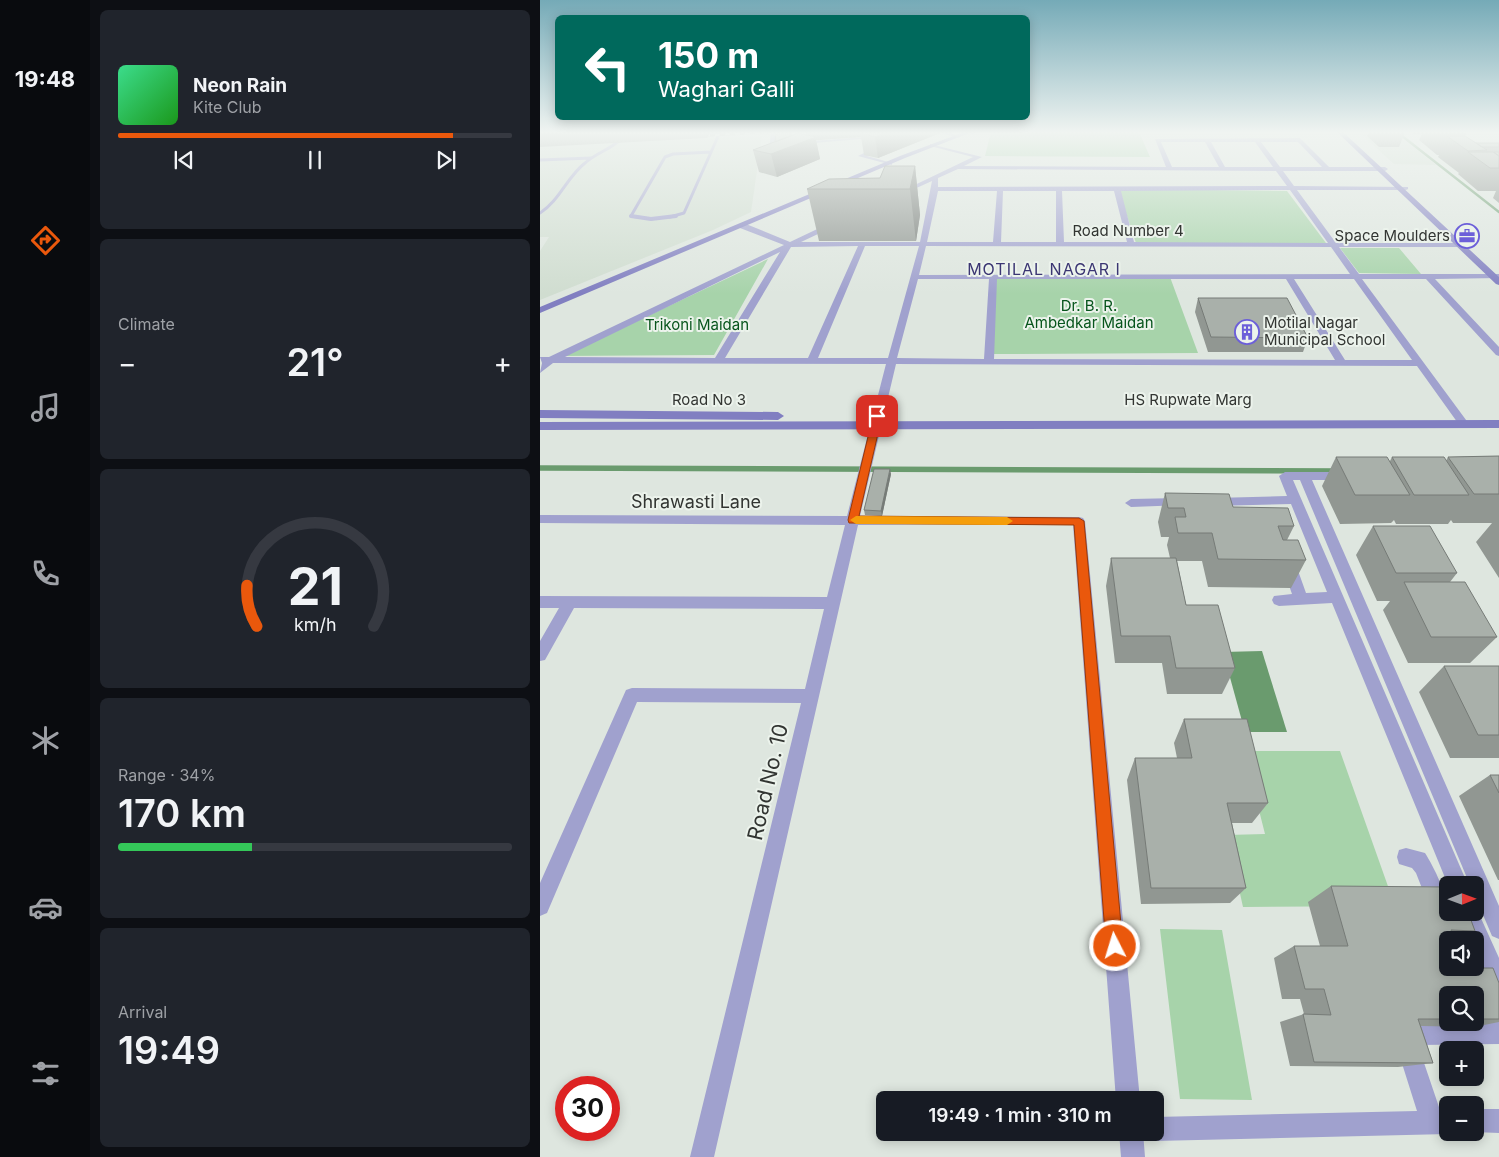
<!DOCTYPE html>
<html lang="en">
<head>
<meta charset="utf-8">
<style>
  body { margin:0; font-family:Inter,sans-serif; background:#20242c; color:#f1f3f6; height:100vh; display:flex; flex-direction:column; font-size:19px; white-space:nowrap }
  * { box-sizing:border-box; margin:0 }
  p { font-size:16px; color:#9ea1a6 }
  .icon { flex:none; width:28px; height:28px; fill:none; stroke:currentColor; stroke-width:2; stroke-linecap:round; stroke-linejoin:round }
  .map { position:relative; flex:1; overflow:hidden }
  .details { display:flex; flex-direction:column; gap:10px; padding:10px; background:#0d0f14; width:450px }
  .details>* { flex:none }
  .hud { position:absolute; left:15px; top:15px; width:475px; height:105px; border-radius:8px; box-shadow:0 2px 12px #0003; background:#00695c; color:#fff; overflow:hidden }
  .needle { width:32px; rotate:89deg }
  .fabs { position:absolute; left:899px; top:876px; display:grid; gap:10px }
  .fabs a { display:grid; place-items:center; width:45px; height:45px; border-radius:8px; background:#171b24; box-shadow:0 2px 12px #0003; font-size:25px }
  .speed { position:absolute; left:15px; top:1076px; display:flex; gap:10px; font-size:25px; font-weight:700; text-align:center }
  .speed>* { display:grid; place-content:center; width:65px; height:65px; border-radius:50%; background:#171b24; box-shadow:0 2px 12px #0003; line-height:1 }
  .speed .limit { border:8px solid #d22; background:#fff; color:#111 }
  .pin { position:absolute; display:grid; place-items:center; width:42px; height:42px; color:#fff; margin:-21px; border-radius:10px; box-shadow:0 2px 8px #0006 }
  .me { position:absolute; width:55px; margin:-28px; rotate:355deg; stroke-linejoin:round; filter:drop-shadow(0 0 4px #0008) }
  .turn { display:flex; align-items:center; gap:18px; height:105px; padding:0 20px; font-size:22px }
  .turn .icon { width:65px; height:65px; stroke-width:2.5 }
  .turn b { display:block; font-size:35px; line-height:42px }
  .big { font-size:38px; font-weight:600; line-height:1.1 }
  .details .tile { flex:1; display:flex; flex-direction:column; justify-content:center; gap:8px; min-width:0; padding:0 18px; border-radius:8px; background:#20242c }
  .details .dial { align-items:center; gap:0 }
  .dial svg { height:130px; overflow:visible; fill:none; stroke:#363941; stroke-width:7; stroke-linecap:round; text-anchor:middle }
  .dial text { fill:#f1f3f6; stroke:none }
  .song { display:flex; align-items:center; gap:15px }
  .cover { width:60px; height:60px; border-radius:8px; background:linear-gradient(135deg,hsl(150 70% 55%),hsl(120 70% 35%)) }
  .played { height:5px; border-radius:2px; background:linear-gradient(90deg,#ea580c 85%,#363941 85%) }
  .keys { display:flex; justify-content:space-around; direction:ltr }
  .heat { display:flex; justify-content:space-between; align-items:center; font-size:28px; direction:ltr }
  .charge { height:8px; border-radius:4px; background:linear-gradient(90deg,#34c759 34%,#363941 0) }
  .trip { position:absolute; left:336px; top:1091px; width:288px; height:50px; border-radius:8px; background:#171b24; box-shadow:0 2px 12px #0003; font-weight:600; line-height:50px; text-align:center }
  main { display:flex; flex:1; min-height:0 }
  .tab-bar { display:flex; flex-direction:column; width:90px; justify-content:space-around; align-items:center; background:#090b0e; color:#9ea1a6 }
  .tab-bar .icon { width:35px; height:35px }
  .tab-bar .on { color:#ea580c }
  .tab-bar b { font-size:22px; color:#f1f3f6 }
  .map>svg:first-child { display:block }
</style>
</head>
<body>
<main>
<nav class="tab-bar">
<b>19:48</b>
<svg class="icon on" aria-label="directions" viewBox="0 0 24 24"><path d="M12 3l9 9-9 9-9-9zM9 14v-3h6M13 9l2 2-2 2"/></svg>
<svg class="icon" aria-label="music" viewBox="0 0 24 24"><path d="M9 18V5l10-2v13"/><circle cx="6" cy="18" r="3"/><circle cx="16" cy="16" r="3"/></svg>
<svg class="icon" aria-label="phone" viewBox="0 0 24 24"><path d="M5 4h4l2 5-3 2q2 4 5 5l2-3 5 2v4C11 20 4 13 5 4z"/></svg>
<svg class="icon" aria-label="climate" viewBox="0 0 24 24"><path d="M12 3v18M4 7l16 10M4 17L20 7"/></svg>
<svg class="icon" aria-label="car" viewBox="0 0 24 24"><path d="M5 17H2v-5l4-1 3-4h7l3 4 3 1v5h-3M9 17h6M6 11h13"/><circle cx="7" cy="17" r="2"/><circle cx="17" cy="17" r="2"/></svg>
<svg class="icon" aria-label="filters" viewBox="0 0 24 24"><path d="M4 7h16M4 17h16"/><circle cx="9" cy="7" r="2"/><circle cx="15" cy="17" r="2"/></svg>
</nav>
<section class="details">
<div class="tile">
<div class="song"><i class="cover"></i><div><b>Neon Rain</b><p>Kite Club</p></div></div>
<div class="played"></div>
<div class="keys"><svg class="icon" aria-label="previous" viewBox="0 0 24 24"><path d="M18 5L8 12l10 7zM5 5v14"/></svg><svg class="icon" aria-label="pause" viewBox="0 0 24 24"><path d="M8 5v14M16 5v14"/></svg><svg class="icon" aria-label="next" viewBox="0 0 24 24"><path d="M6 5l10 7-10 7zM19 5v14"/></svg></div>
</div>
<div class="tile"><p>Climate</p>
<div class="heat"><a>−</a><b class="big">21°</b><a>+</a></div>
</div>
<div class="tile dial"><svg viewBox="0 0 100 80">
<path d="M14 69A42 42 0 1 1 86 69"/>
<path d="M14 69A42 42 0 0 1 8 44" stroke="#ea580c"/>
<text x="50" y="56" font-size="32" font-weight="700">21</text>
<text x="50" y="72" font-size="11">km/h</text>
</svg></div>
<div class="tile"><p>Range · 34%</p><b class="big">170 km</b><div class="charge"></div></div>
<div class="tile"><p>Arrival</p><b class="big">19:49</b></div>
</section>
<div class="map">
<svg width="959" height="1157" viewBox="0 0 959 1157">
  <rect width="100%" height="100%" fill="#dee6df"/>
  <path fill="#d0ddd0" d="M855,132L896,165L854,164L822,135Z
    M222,136L211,212L173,230L0,300V251L9,237H0V146Z"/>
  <path fill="#a7d3aa" d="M451,132H599L610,157L445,156Z
    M578,189L747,191L786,243H596Z
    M800,248H859L881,274L819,273Z
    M228,259L174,355L19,356L40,348Z
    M456,277H630L658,353L453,354Z
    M704,751H800L855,906L703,907L687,835L725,834Z
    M620,929L682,930L712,1100L640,1099Z"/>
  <path fill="#6a9b6e" d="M722,651L747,732H705L683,652Z"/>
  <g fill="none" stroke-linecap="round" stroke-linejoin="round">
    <path stroke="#6a9b6e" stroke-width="2.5" d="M857,132L959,212"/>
    <path stroke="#6a9b6e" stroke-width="5.5" d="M0,468L797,471"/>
    <path stroke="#a0a1ce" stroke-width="3" d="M0,160L51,158
      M0,213C20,200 27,177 45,163C57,152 73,149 84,136
      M97,217L91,216L125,157L133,154L171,152
      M130,217L144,213L180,132"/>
    <path stroke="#a0a1ce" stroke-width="4" d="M91,216L111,219L136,216"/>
    <path fill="#a0a1ce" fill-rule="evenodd" d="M231,132H237L235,152L242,153V155L229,153Z
      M362,132H368L369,135L262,144L259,142L363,134Z
      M398,132H408L421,136L418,138Z
      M615,139L760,138L789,167H845L848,169L845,171H743L754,186L868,187V189L866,190H757L796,243H927L931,245L927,247H799L819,274H959V278L895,279L959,347V356L956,355L886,279H822L929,424L924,427L920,426L877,366L356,364L320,516L539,517L543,518L545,521L600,1100H576L533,525H318L174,1157H150L261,703L97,702L7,913L0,916V883L86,690L92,688L265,689L284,609L34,608L5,660L0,661V641L19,608H0V596L287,597L305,525L0,523V515L307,516L346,364L13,363L0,373L2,363L0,357H9L244,245L200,228V224H206L250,242L292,222L296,224L295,226L261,242H380L392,181L363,194L358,193L433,157L390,146V144L442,157L424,166L626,167ZM621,142H665L679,167H632ZM671,142H715L733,167H685ZM721,142H758L782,167H740ZM418,169L736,171L747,186L398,187V178ZM750,190L788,243L594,242L581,191ZM398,191H457L453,242H387ZM463,191H516V242H461ZM522,191H574L587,242H524ZM318,246L268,358H185L251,247ZM325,246H379L348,358H278ZM386,246L791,247L810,274L379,275ZM240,252L175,358L25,357ZM378,279H449L444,359L357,358ZM457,279H746L795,360L454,359ZM754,279H814L872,360H805Z
      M338,146L343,147L327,156L352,163V165L318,156Z
      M745,472H805L811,476L805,480H772L959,906V939L952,936L935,896V885H930L760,480H753L928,885H908L792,603L739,606L734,604L732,600L734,596L752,594L742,565L744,561H754L756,565L766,593L787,592L751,504L674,506L668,502L674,498L747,496L739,476Z
      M640,498L646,502L644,505L591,507L585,503L591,499Z
      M866,848L885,853C894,867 908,896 908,912H911L922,940H908V948L905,947L876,873L872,868L859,864L857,857L859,850Z
      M935,905L959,958V994L952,990L935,951V940H931L919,912H935Z
      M959,1022V1044L880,1045L881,1054L900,1110H908V1132H911L908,1134L615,1141L607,1137L605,1132H615V1117L877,1111L859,1054L858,1044L863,1028L877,1023Z
      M935,1109H959V1133L934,1132Z
      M579,1132H603L605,1157H581Z"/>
    <path fill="#817fc1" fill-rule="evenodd" d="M424,132H432L365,158L0,313V307L360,156Z
      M797,132H803L959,277V285L956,284Z
      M0,410L238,412L244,416L238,420L0,418Z
      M959,420V428L0,430V422Z"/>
    <path fill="#6b67b7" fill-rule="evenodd" d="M198,132L195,134L151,136L148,134L157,132Z
      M429,132H436L433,134Z"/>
    <defs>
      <path id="rail" d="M155,136L232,132"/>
    </defs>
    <use href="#rail" stroke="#868c87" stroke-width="2.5"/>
    <use href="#rail" stroke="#ecf3ec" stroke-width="2" stroke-dasharray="5" stroke-linecap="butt"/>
  </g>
  <path fill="#919792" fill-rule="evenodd" d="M0,132H170L167,138L0,147Z
    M251,132L252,136L266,135V132H400V133L338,158L324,155L321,137L276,140L280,159L237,177L219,172L213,150L235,142Z
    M829,132H865L859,147H839L827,136Z
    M871,132H923L926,134L925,136L936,143H959V203L953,198L956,191H938L918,174L919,173L898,157L899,155H897L879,140L882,134H874Z
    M375,166L380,215L376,241H279L267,189L340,178Z
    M658,298L768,338L763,352H668L655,312Z
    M959,456V578L936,542L952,523H913L911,520L908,524H856L854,520L851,523L800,524L782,486L796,457L850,461L852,457L906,461L908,457Z
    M351,474L342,516L325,515L324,510Z
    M625,493L693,507L754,526L747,540L766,560L751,588L668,587L662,561H637L646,605L695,668L682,694H627L622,663H575L566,586L571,558H630L627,545L629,537H621L618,522Z
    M833,526L917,573L910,582L957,637L930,663H868L843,610L850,601H837L816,555Z
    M904,666H959V758H910L879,692Z
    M644,719L728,803L712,823H692L706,888L690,903L601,904L587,780L595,758H637L634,743Z
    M950,775H959V880H958L919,796Z
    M791,886L935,931L915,938L908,968L959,983V1022L934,1027L881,1026L893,1063L858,1067L750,1066L740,1022L764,1014L760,999H742L734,958L754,946H780L768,902ZM908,995H935V1022H908Z"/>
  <path fill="#767b77" d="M165,132H170L167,138Z
    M266,132H400V133L338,158L335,137L320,133L321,137L276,140L280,159L237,177L231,154L268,140Z
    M375,166L380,215L376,241L370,189Z
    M350,469L351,474L342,516L341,511Z"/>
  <path fill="#a9b0aa" stroke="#767b77" d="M236,132H251V136L235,142Z
    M329,132H347L335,137L320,133Z
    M904,132H923L926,134H906Z
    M258,133L276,137L231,154L213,150Z
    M907,136H925L947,150L928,151Z
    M936,143H959V147H942Z
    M928,152H953L959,156V168H950Z
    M954,152H959V156Z
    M345,166H375L370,189H267L289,179L340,178Z
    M658,298H747L768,338L671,337Z
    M959,456V494H934L908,457Z
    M796,457H847L870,495H815Z
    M852,457H904L929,495H874Z
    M334,469H350L341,511L324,510Z
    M625,493L689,494L693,507L748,508L754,526H738L743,540H758L766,560L678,559L672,533H638L635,517H646L644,508H628Z
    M833,526H890L917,573H856Z
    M571,558H636L646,605H678L695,668H636L630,636H581Z
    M864,582H925L957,637H891Z
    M904,666H959V735H938Z
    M644,719H707L728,803H687L706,888H611L595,758H652Z
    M950,775H959V793Z
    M791,886L908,887V912H928L935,931L911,930L915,940H908V968H953L959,983V1019H935V995H908V1019H878L893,1063L774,1062L763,1014L791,1015L784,989H765L754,946H808Z"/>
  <linearGradient id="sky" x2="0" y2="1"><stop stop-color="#75aab7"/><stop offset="0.45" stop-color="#f0f4f1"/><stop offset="1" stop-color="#f0f4f1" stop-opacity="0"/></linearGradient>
  <rect width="959" height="294" fill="url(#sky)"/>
  <path fill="#ea580c" stroke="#983908" d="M337,414L342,416L319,516L539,518L544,521L583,946L581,952L575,954L569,952L566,946L534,525L309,523L308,520L333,416Z"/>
  <path fill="#f59e0b" d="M316,516L467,517L473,521L467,525L316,524L310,520Z"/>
  <defs>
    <symbol id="office-ring" viewBox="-11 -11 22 22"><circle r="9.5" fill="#ecf3ec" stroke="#6c5fd9" stroke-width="1.5"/><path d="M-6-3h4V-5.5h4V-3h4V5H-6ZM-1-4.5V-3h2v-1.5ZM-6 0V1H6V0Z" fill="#6c5fd9"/></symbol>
    <symbol id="building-ring" viewBox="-11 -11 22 22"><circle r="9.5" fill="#ecf3ec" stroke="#6c5fd9" stroke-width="1.5"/><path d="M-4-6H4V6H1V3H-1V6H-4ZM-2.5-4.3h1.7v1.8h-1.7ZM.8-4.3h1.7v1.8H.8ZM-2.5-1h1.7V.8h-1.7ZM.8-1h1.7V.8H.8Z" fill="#6c5fd9"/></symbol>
  </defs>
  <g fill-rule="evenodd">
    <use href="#office-ring" x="913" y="222" width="28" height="28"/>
    <use href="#building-ring" x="693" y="318" width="28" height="28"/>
  </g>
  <g text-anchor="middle" stroke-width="4" stroke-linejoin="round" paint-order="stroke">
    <g font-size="15" fill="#323532" stroke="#ecf3ec">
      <text x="588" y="236">Road Number 4</text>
      <text x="169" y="405">Road No 3</text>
      <text x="648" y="405">HS Rupwate Marg</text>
    </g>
    <g font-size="15" fill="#323532" stroke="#ecf3ec" text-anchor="end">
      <text x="910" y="241">Space Moulders</text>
      <text x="724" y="328" text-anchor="start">Motilal Nagar<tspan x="724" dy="17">Municipal School</tspan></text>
    </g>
    <g font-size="15" fill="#07551c" stroke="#ecf3ec">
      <text x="549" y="311">Dr. B. R.<tspan x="549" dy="17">Ambedkar Maidan</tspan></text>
      <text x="157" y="330">Trikoni Maidan</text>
    </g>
    <g font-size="16" letter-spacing="1" fill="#3b3673" stroke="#ecf3ec">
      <text x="504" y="275">MOTILAL NAGAR I</text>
    </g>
    <g font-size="18" fill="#323532" stroke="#ecf3ec">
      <text x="156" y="508">Shrawasti Lane</text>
    </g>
    <g font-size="21" fill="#323532" stroke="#ecf3ec">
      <text transform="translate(228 782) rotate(-77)" y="7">Road No. 10</text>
    </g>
  </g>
</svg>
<div class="fabs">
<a><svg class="needle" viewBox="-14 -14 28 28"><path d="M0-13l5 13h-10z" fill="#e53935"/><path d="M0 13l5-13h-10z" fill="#9ea1a6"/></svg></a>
<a><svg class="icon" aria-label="sound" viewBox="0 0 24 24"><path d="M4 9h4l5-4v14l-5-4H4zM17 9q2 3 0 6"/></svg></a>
<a><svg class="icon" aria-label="search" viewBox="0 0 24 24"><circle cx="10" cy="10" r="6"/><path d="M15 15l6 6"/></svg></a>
<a>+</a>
<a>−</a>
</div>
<div class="speed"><div class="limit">30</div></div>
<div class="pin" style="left:337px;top:416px;background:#d93025"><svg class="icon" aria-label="arrive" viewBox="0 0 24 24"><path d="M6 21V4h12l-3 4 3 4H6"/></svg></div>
<svg class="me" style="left:575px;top:946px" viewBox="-20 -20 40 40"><circle r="17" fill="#ea580c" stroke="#fff" stroke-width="3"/><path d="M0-11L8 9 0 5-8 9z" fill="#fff"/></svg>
<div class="trip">19:49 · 1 min · 310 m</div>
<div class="hud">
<div class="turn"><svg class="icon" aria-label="left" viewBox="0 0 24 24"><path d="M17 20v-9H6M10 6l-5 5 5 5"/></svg><div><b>150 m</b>Waghari Galli</div></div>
</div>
</div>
</main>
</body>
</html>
